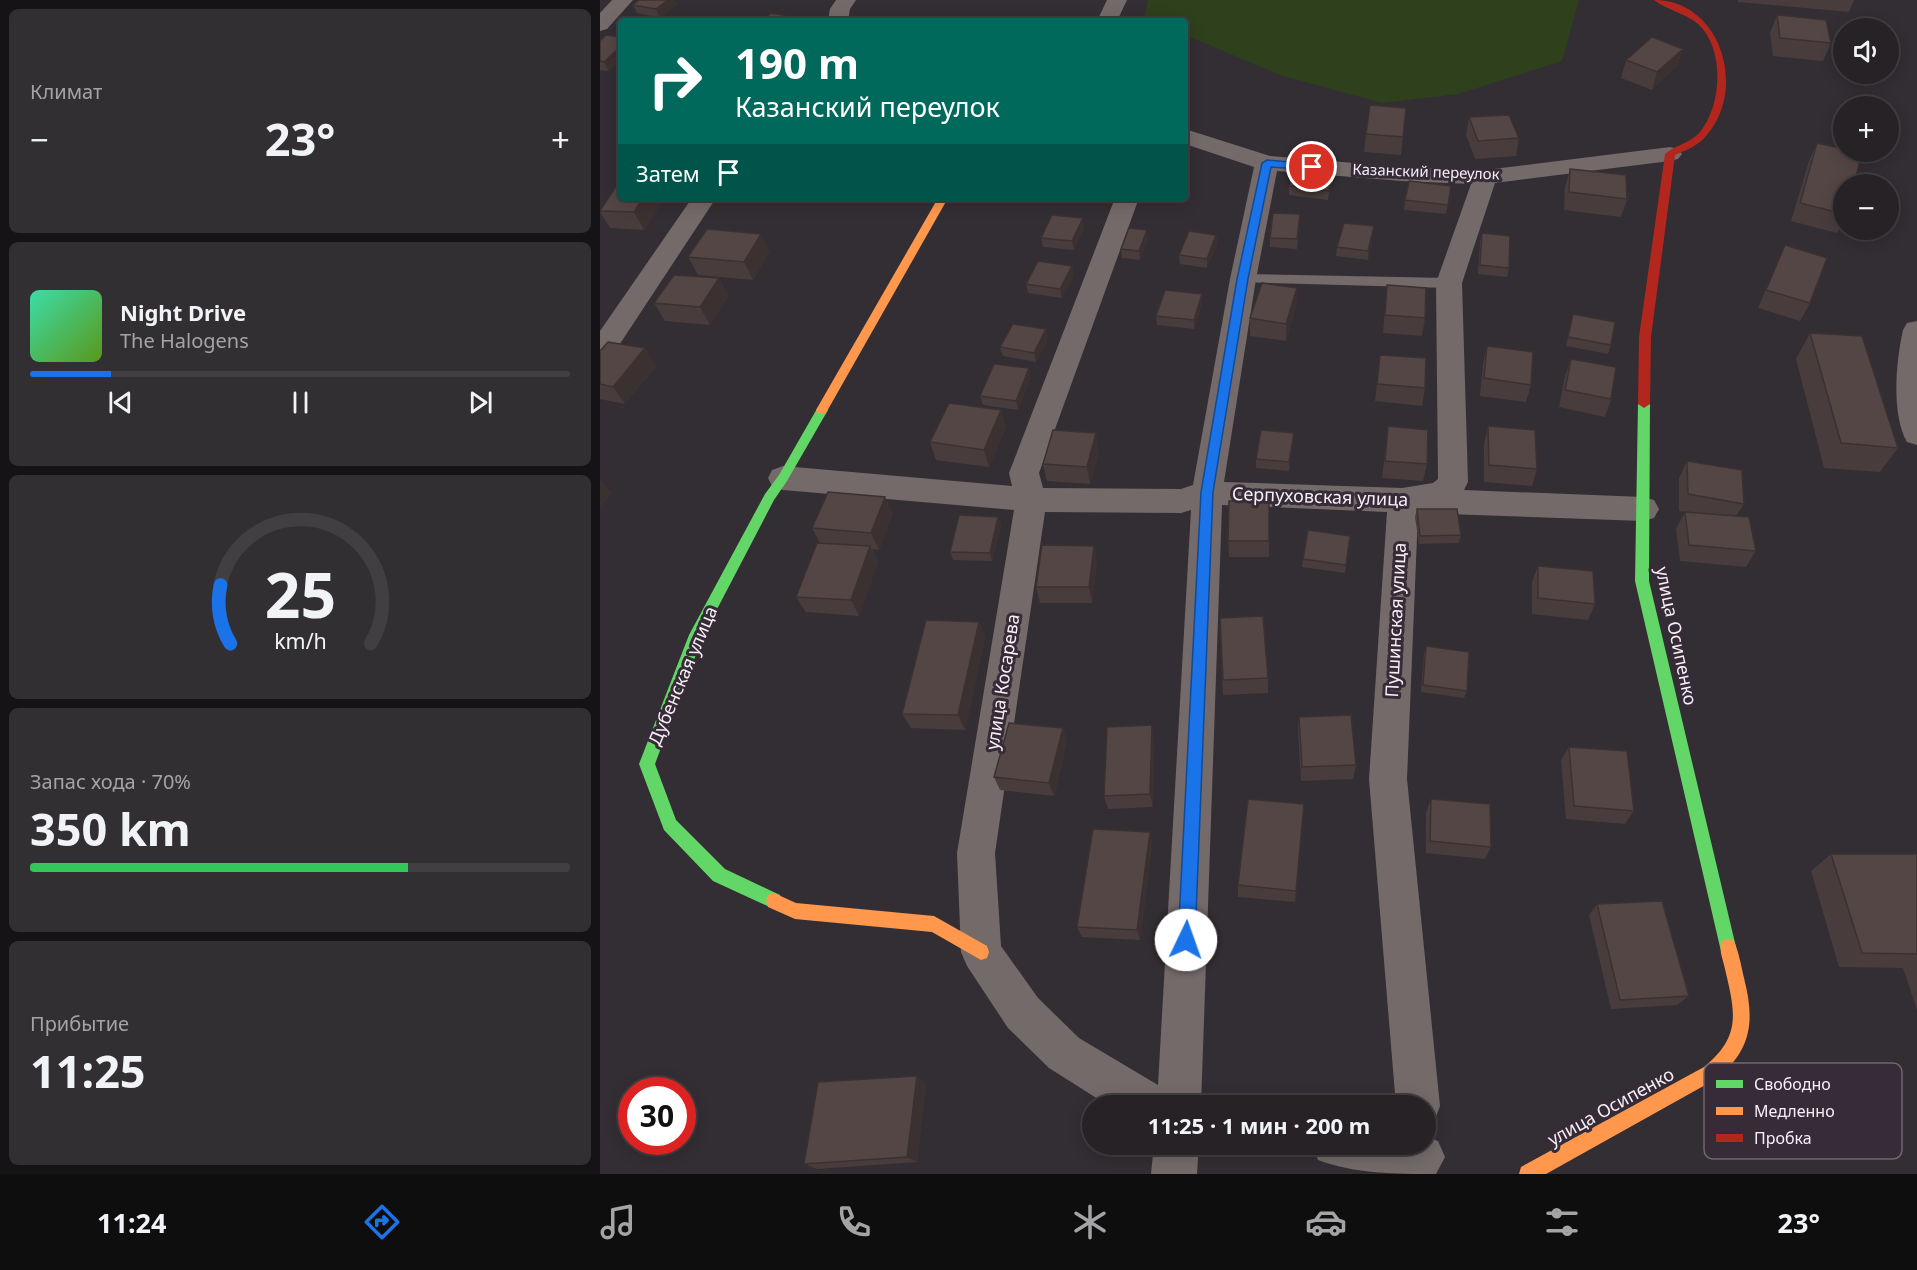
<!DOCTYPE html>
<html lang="ru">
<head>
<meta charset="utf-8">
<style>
  body { margin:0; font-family:"Noto Sans",sans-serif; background:#322f32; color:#f1f3f6; height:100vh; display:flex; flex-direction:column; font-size:22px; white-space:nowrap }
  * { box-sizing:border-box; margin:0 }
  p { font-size:20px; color:#a4a4a7 }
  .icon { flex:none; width:33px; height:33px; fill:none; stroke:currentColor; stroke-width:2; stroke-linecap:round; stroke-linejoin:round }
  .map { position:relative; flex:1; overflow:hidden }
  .drawer { display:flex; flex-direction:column; gap:9px; padding:9px; background:#151315; width:600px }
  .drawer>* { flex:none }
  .hud { position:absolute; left:18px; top:18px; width:570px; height:183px; border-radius:6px; box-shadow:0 3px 15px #0003,0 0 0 2px #423f43; background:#00695c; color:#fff; overflow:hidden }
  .buttons { position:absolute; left:1233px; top:18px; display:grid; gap:12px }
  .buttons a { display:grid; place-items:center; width:66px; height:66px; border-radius:50%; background:#262226; box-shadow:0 3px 15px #0003,0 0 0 2px #423f43; font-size:30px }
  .speed { position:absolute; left:18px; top:1077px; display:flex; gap:12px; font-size:30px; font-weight:700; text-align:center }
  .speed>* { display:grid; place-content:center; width:78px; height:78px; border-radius:50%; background:#262226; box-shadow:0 3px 15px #0003,0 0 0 2px #423f43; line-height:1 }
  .speed .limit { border:9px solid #d22; background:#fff; color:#111 }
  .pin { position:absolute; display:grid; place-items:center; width:51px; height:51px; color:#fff; margin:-26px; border:3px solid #fff; border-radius:50%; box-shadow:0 2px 6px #0007 }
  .me { position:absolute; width:66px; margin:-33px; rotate:3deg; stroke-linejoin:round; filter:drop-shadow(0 0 4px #0008) }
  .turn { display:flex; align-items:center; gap:21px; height:126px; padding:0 18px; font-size:27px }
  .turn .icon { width:78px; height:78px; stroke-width:2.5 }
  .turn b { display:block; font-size:42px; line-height:51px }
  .then { display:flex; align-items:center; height:57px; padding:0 18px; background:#0003; gap:12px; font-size:22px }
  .big { font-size:45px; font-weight:700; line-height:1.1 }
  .drawer .tile { flex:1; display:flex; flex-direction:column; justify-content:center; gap:9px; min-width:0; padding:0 21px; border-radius:9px; background:#322f32 }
  .drawer .dial { align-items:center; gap:0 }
  .dial svg { height:156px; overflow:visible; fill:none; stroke:#423f43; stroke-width:7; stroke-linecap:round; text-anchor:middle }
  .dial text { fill:#f1f3f6; stroke:none }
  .song { display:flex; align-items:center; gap:18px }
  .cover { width:72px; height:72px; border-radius:9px; background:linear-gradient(135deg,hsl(160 70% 55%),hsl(90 70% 35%)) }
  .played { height:6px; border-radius:3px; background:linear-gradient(90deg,#1a73e8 15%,#423f43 15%) }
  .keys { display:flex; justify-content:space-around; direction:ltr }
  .heat { display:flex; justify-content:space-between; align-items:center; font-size:33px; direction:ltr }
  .charge { height:9px; border-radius:4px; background:linear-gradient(90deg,#34c759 70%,#423f43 0) }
  .trip { position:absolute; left:482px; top:1095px; width:354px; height:60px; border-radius:30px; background:#262226; box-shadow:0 3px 15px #0003,0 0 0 2px #423f43; font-weight:700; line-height:60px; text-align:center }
  .dock { display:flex; height:96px; justify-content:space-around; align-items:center; background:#0f0e0f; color:#a4a4a7 }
  .dock .icon { width:42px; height:42px }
  .dock .active { color:#1a73e8 }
  .dock b { font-size:27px; color:#f1f3f6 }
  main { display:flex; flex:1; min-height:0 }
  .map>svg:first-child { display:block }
</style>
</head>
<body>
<main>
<section class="drawer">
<div class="tile"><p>Климат</p>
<div class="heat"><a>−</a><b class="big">23°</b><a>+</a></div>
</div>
<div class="tile">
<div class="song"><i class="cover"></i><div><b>Night Drive</b><p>The Halogens</p></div></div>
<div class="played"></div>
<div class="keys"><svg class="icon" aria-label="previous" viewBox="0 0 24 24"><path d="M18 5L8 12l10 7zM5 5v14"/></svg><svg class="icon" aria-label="pause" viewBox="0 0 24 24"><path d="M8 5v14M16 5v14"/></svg><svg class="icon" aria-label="next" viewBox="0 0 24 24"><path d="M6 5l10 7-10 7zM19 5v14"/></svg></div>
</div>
<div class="tile dial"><svg viewBox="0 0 100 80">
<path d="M14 69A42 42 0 1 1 86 69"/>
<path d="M14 69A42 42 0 0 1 9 39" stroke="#1a73e8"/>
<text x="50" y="56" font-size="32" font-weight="700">25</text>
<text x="50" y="72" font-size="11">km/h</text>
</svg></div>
<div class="tile"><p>Запас хода · 70%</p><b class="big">350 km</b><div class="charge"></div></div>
<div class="tile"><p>Прибытие</p><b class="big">11:25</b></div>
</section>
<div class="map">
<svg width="1317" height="1174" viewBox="0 0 1317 1174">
  <rect width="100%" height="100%" fill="#332e33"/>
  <path fill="#2e401c" d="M548,0H979L962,61L858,94L782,103L683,76L585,35V21H552L544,18Z"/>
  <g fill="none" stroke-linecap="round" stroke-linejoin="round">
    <path fill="#746a6a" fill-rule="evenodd" d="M643,274L849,278L856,283L849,288L638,282L636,279L638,276Z"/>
    <path fill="#746a6a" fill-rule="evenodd" d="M12,0H33L7,29L0,31V13Z
      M236,0H256L250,9L248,21H228L230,9Z
      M507,0H527L517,21H497Z
      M585,129L670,156L802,167L885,170L1070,147L1078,149L1082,154L1078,159L1070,161L895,183L862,283L868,482L864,490L1043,497L1054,500L1059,509L1054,518L1043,521L818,513L807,779L840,1106L834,1122L825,1125V1106H796L769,779L787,512L622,505L601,1106H509L449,1068L408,1028L367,966L361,952L357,853L414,510L183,490L172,486L168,478L172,470L183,466L412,486L409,473L515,198H539L439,473L443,488L581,489L593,485L630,279L654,167L585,144ZM677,171L802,181L871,184L836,283L838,479L833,483L802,488L624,482L656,279ZM591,510L558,1085L479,1038L438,998L401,946L395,853L445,512L581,513Z
      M92,198H116L10,359L0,362V331Z
      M1317,321V445L1307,442C1291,414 1296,361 1303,330L1307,323Z
      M825,1136L838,1141L845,1157L836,1174C796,1174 755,1174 718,1160L712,1144H825Z
      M554,1144H599L597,1174H551Z"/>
    <path fill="#63d668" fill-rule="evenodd" d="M1044,400L1050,404L1049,581L1136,947L1134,953L1128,955L1122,953L1120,947L1035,581L1038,404Z
      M222,406L228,410L187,481L174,500L103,636L55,764L76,820L125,869L180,895L182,901L180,907L174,909L113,881L64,830L39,764L89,635L165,494L179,475L218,407Z"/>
    <path fill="#ff974d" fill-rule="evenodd" d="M338,198H348L226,413H218L216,410Z
      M174,893L196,903L334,916L387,946L389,952L387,958L381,960L332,932L195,919L168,907L166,901L168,895Z
      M1128,939L1134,941C1139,953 1141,965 1144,978C1155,1021 1152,1050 1116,1079L946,1174H919L921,1167L1104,1067C1142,1036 1135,1012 1125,969C1123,959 1118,950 1122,941Z"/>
    <path fill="#b3261e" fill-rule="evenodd" d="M1054,0C1121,0 1148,89 1106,136C1098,146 1086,150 1075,155L1051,337L1050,404L1044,408L1038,404L1039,337L1065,154C1075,145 1091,143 1100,132C1122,106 1125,48 1098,24C1085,13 1067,10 1054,0Z"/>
  </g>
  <path fill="#493c3c" d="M1138,0H1254L1249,12L1138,2Z
    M33,5H77L60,18L37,13Z
    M1177,15L1231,43L1223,61L1173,56L1170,33Z
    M0,41L9,71L0,70Z
    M1083,49L1077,66L1052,90L1021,78L1026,60Z
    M806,108L801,155L764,152L766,134Z
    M869,117L919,138L916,156L875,159L866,135Z
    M1217,143L1244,184V220L1237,233L1191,221L1209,161Z
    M970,169L1027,199L1021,217L964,210L965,187Z
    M733,181L728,200L689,195V186Z
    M851,186L846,214L804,210L805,200Z
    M21,198H59L62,202L44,230L10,228L0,212V210Z
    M468,198H497V200Z
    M533,198H567L566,202L533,199Z
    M700,214L697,249L670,247V238Z
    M484,228L474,250L443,247L441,238Z
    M882,233L909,268L907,277L878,274L880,242Z
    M161,234L169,252L153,280L98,275L88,257Z
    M616,235L617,244L607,268L580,264L579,255Z
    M773,235L768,260L736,256L737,247Z
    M548,239L540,260L522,258L521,249Z
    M1185,245L1210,303L1200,321L1158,308Z
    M472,266L473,276L462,298L428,293L426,284Z
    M119,278L128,296L110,325L65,321L54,303Z
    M787,285L825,318L822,336L783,333Z
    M697,288L696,306L686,341L650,336V318Z
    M602,294V303L594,329L557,325L556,316Z
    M973,314L1011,345L1008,354L966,346Z
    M446,329L448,338L436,362L403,356L400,347Z
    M1210,333L1298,448L1280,472L1224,468L1196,359Z
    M887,346L931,385L926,402L880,396L883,364Z
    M45,348L56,366L25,404L0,399V351Z
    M780,355L825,388L822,406L775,401Z
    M971,359L1011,399L1005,417L959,407L965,376Z
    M431,377L418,410L383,405L380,396Z
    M401,410L406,427L389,467L336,460L330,442Z
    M788,426L827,464L823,481L782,478Z
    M888,426L937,469L932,486L884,482V444Z
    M693,442L689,471L656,468V459Z
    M499,451L490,484L447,481L443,464Z
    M1087,461L1144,504L1136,516L1156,551L1146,567L1080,561L1076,529L1085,512H1086L1079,511V478Z
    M669,501V557H629L628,541Z
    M817,509L861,535L859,543L819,544L815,517Z
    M293,513L279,550L272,549L278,562L259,616L206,612L196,597L220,543L212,528Z
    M398,517L401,525L392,561L353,560L350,552Z
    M750,536L745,573L702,567L703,559Z
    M494,546L497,562L492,603H440L436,587Z
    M938,566L995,604L988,620L932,614V582Z
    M620,618L668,678V693L623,695Z
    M379,622L385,637L365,730L311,728L302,714Z
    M826,646L867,691L864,698L821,692L824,654Z
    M699,717L756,765L753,779L701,781L698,731Z
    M552,725L554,739L553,807L508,809L504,796Z
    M463,728L467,742L454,796L400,790L394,777Z
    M969,747L1034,811L1025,824L966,819L961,760Z
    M831,799L891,847L885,859L826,853V812Z
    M704,804L695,902L638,897V885Z
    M550,832L552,845L540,940L482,937L477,927Z
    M1231,854H1317V1010L1303,968L1239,967L1211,871Z
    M997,904L1089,996L1077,1005L1011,1009L989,915Z
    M326,1083L317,1162L217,1169L204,1164Z"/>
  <path fill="#3c3131" d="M68,0H75L77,5L60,18L56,9Z
    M21,46V59L9,71L4,62Z
    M1083,49L1077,66L1052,90L1057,72Z
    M733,172V181L728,200L729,191Z
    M43,198H59L62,202L44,230L34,212Z
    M483,218L484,228L474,250L472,241Z
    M774,226L773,235L768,260V251Z
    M547,230L548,239L540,260L539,251Z
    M161,234L169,252L153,280L144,262Z
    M616,235L617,244L607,268V259Z
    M472,266L473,276L462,298L460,289Z
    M119,278L128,296L110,325L100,307Z
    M697,288L696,306L686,341V324Z
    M602,294V303L594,329V320Z
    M446,329L448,338L436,362L434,353Z
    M45,348L56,366L25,404L13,387Z
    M429,368L431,377L418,410L416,401Z
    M401,410L406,427L389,467L384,450Z
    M496,433L499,451L490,484L487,467Z
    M694,433L693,442L689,471V462Z
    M0,478L12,493L0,507Z
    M285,497L293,513L279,550L271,533Z
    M398,517L401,525L392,561L390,553Z
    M270,546L278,562L259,616L251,600Z
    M494,546L497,562L492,603L489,587Z
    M379,622L385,637L365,730L358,715Z
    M552,725L554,739L553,807L550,794Z
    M463,728L467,742L454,796L449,783Z
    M550,832L552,845L540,940L537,930Z
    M317,1076L326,1083L317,1162L307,1157Z"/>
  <path fill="#554646" stroke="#3c3131" stroke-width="1.5" d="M39,0H68L56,9L33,5Z
    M171,13L210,20L209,21H162Z
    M1177,15L1226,20L1231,43L1180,38Z
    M6,35L21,37V46L4,62L0,61V41Z
    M1052,37L1083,49L1057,72L1026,60Z
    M770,105L806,108L803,137L766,134Z
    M909,115L919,138L878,141L869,117Z
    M1217,143L1244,149V152H1252L1262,154L1254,184H1244V214L1200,203Z
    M694,168L733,172L729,191L689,186Z
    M970,169L1026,175L1027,199L969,192Z
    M809,181L851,186L848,205L805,200Z
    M18,183H21V198H43L34,212L0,211Z
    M673,213L700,214L697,239L670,238Z
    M452,215L483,218L472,241L441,238Z
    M744,223L774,226L768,251L737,247Z
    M529,228L547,230L539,251L521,249Z
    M107,229L161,234L144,262L88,257Z
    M589,231L616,235L607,259L579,255Z
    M882,233L910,236L909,268L880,265Z
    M1185,245L1227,258L1210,303L1166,290Z
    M438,261L472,266L460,289L426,284Z
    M74,275L119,278L100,307L54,303Z
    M662,283L697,288L686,324L650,318Z
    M787,285L826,288L825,318L785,315Z
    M565,290L602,294L594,320L556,316Z
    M973,314L1015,322L1011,345L968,337Z
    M413,324L446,329L434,353L400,347Z
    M1210,333L1262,336L1298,448L1241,443Z
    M8,342L45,348L13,387L0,384V351Z
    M887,346L933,352L931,385L884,378Z
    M780,355L826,358L825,388L777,384Z
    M971,359L1016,367L1011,399L965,390Z
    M394,364L429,368L416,401L380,396Z
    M349,403L401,410L384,450L330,442Z
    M788,426L828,430L827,464L785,461Z
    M888,426L935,430L937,469L889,465Z
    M453,430L496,433L487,467L443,464Z
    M661,430L694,433L689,462L656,459Z
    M1087,461L1142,470L1144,504L1088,494Z
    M228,492L285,497L271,533L212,528Z
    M629,501H669V541H628Z
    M817,509H857L861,535L820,536Z
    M1085,512L1149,517L1156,551L1089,545Z
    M359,515L398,517L390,553L350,552Z
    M708,530L750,536L746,565L703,559Z
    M217,543L270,546L251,600L196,597Z
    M442,545L494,546L489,587H436Z
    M938,566L993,571L995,604L938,598Z
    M663,616L668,678L623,680L620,618Z
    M326,620L379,622L358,715L302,714Z
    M826,646L869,652L867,691L823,685Z
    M751,715L756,765L702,767L699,717Z
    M409,723L463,728L449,783L394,777Z
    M552,725L550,794L504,796L507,727Z
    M969,747L1027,751L1034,811L974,806Z
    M648,799L704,804L696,891L638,885Z
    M831,799L890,804L891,847L830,841Z
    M493,829L550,832L537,930L477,927Z
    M1231,854H1317V954L1262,953Z
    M1062,901L1089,996L1020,1000L997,904Z
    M317,1076L307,1157L204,1164L218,1082Z"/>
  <path fill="#1a73e8" stroke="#114b97" stroke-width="1.5" d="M667,160L712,164L717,167L712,170L671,167L648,279L613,492L595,940L592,946L586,949L581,946L578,940L601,492L637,279L662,163Z"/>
  <g text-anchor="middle" stroke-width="6" stroke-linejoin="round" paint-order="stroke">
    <g font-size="15" fill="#f6eff6" stroke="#362b36">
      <text transform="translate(826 172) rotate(2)" y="5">Казанский переулок</text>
    </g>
    <g font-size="18" fill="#f6eff6" stroke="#362b36">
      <text transform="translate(720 497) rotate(2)" y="6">Серпуховская улица</text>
      <text transform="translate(796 620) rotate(-87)" y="6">Пушинская улица</text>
      <text transform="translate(1076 636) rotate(78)" y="6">улица Осипенко</text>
      <text transform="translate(83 676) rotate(-67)" y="6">Дубенская улица</text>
      <text transform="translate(403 682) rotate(-81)" y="6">улица Косарева</text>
      <text transform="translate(1011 1107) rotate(-29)" y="6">улица Осипенко</text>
    </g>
  </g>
  <rect x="1104" y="1063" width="198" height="96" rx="9" fill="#362b36" stroke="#706670" stroke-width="1.5"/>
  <rect x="1116" y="1080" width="27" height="8" fill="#63d668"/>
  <rect x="1116" y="1107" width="27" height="8" fill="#ff974d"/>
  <rect x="1116" y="1134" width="27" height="8" fill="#b3261e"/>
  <g font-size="16" fill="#f6eff6">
    <text x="1154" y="1090">Свободно</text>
    <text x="1154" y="1117">Медленно</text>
    <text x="1154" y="1144">Пробка</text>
  </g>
</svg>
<div class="buttons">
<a><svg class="icon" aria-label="sound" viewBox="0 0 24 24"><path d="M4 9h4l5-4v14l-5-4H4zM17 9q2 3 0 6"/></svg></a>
<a>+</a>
<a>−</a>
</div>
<div class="speed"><div class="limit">30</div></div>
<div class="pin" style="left:712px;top:167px;background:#d93025"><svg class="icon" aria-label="arrive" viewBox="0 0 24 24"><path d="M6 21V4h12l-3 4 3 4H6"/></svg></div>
<svg class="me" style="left:586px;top:940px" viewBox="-20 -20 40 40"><circle r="19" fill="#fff"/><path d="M0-13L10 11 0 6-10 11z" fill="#1a73e8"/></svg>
<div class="trip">11:25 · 1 мин · 200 m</div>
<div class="hud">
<div class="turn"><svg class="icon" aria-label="right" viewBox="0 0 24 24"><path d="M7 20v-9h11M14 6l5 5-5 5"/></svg><div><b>190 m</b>Казанский переулок</div></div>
<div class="then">Затем<svg class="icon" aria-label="arrive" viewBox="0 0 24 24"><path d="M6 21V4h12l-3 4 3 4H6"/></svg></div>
</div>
</div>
</main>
<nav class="dock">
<b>11:24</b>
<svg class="icon active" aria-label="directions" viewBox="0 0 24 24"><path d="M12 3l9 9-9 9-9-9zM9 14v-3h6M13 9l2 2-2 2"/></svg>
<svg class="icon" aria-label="music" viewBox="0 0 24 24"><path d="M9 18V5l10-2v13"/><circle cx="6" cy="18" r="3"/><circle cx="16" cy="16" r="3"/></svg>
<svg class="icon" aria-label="phone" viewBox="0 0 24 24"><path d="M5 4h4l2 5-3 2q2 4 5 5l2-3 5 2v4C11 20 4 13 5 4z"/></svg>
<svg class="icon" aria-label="climate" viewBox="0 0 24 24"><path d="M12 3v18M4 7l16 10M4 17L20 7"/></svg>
<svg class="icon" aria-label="car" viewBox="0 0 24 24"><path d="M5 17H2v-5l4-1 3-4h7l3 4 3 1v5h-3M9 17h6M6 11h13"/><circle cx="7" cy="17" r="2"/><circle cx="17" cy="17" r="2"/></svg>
<svg class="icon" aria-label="filters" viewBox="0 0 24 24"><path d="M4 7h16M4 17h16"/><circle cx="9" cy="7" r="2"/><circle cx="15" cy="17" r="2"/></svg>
<b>23°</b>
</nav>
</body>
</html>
